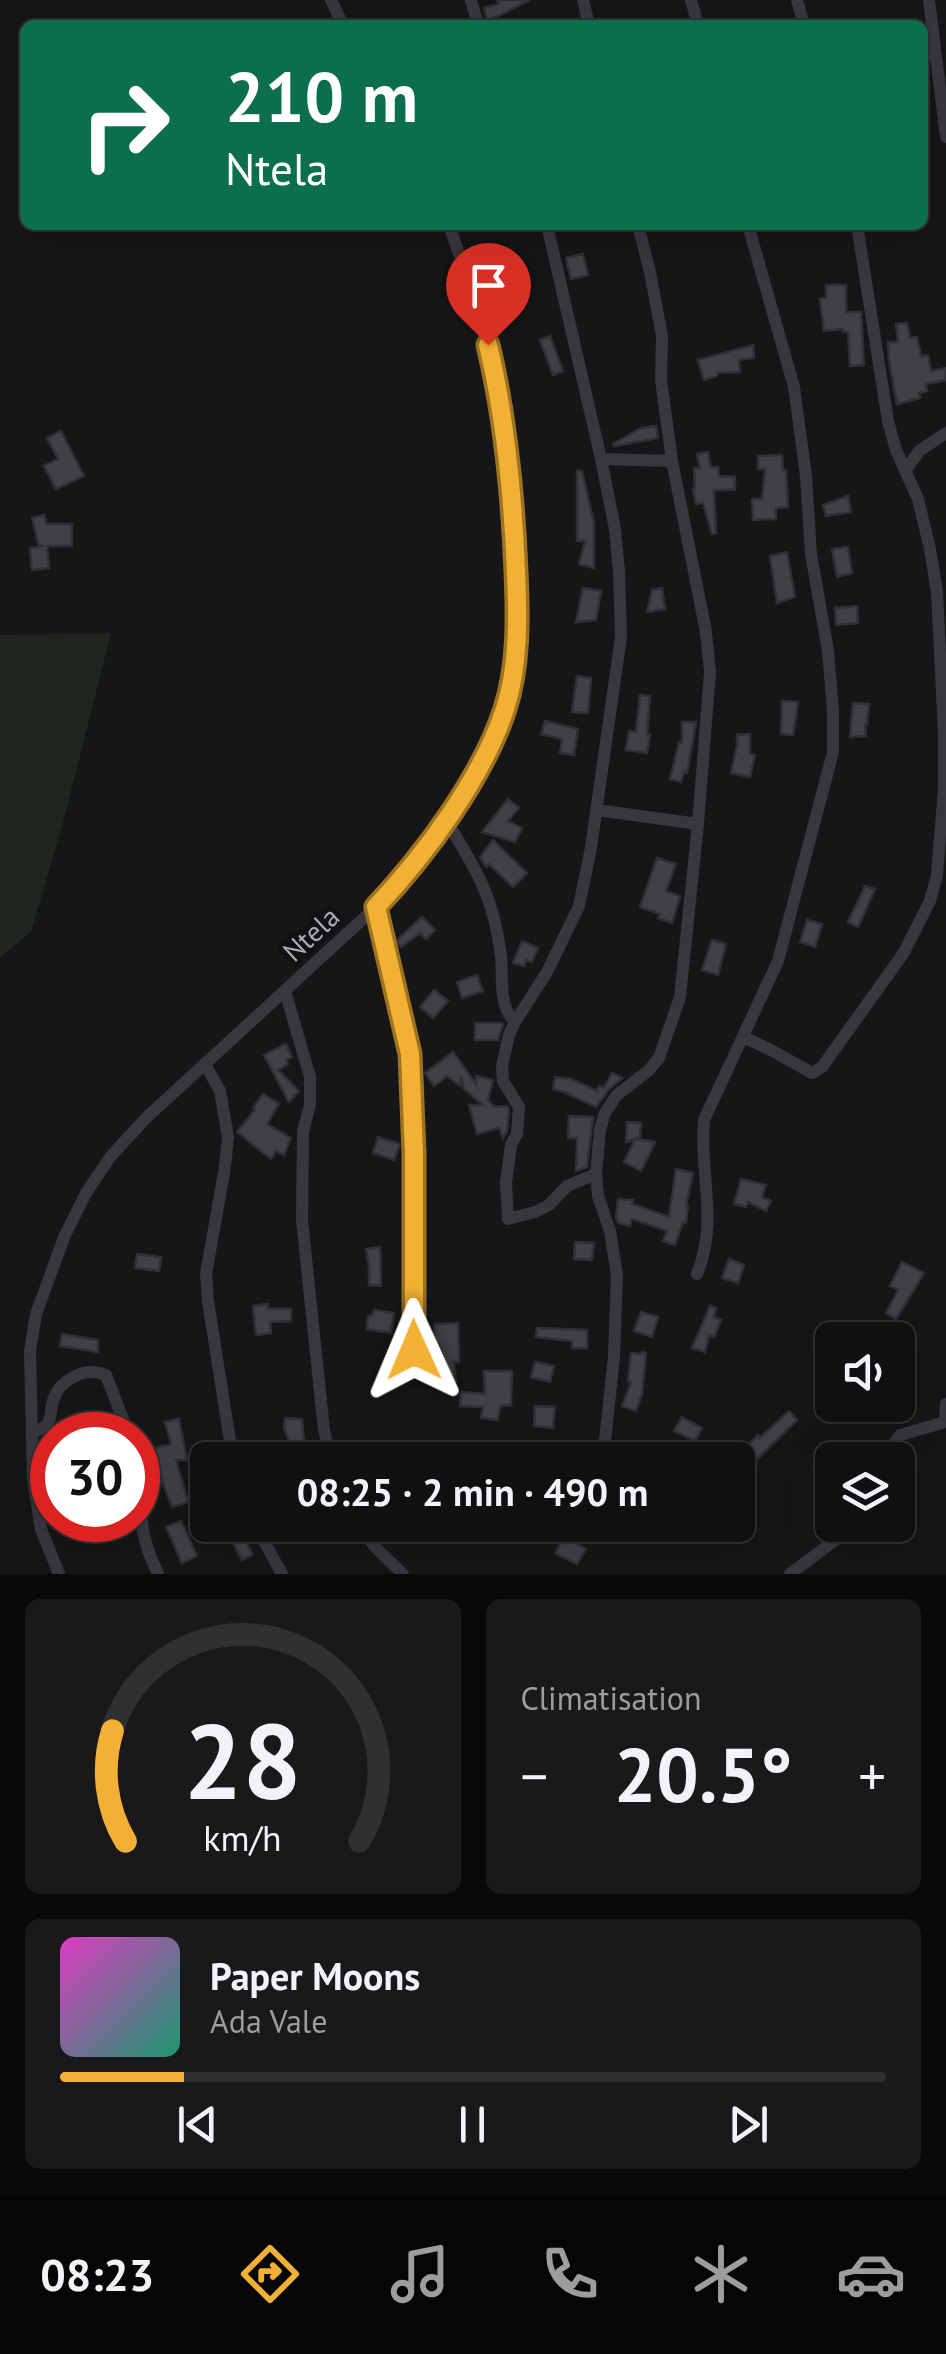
<!DOCTYPE html>
<html lang="fr">
<head>
<meta charset="utf-8">
<style>
  body { margin:0; font-family:"PT Sans",sans-serif; background:#19191b; color:#f1f3f6; height:100vh; display:flex; flex-direction:column; font-size:38px; white-space:nowrap }
  * { box-sizing:border-box; margin:0 }
  p { font-size:32px; color:#9c9d9f }
  .icon { flex:none; width:55px; height:55px; fill:none; stroke:currentColor; stroke-width:2; stroke-linecap:round; stroke-linejoin:round }
  .map { position:relative; height:1574px; overflow:hidden }
  .sheet { display:flex; flex-direction:column; gap:25px; padding:25px; background:#09090a; flex:1 }
  .sheet>* { flex:none }
  .banner { position:absolute; left:20px; top:20px; width:908px; height:210px; border-radius:15px; box-shadow:0 10px 40px #0002,0 0 0 2px #303032; background:#0b6e4f; color:#fff; overflow:hidden }
  .buttons { position:absolute; left:815px; top:1322px; display:grid; gap:20px }
  .buttons a { display:grid; place-items:center; width:100px; height:100px; border-radius:15px; background:#101012; box-shadow:0 10px 40px #0002,0 0 0 2px #303032; font-size:50px }
  .speed { position:absolute; left:30px; top:1412px; display:flex; gap:20px; font-size:50px; font-weight:700; text-align:center }
  .speed>* { display:grid; place-content:center; width:130px; height:130px; border-radius:50%; background:#101012; box-shadow:0 10px 40px #0002,0 0 0 2px #303032; line-height:1 }
  .speed .limit { border:15px solid #d22; background:#fff; color:#111 }
  .pin { position:absolute; display:grid; place-items:center; width:85px; height:85px; color:#fff; margin:-102px -42px; border-radius:50% 50% 50% 0; rotate:-45deg; box-shadow:0 0 10px #0007 }
  .pin .icon { rotate:45deg }
  .me { position:absolute; width:110px; margin:-55px; rotate:359deg; stroke-linejoin:round; filter:drop-shadow(0 0 8px #0008) }
  .turn { display:flex; align-items:center; gap:35px; height:210px; padding:0 40px; font-size:45px }
  .turn .icon { width:130px; height:130px; stroke-width:2.5 }
  .turn b { display:block; font-size:70px; line-height:85px }
  .big { font-size:75px; font-weight:700; line-height:1.1 }
  .sheet .widget { flex:1; display:flex; flex-direction:column; justify-content:center; gap:15px; min-width:0; padding:0 35px; border-radius:15px; background:#19191b }
  .sheet .dial { align-items:center; gap:0 }
  .dial svg { height:260px; overflow:visible; fill:none; stroke:#303032; stroke-width:7; stroke-linecap:round; text-anchor:middle }
  .dial text { fill:#f1f3f6; stroke:none }
  .song { display:flex; align-items:center; gap:30px }
  .cover { width:120px; height:120px; border-radius:15px; background:linear-gradient(135deg,hsl(310 70% 55%),hsl(160 70% 35%)) }
  .played { height:10px; border-radius:5px; background:linear-gradient(90deg,#f2b134 15%,#303032 15%) }
  .keys { display:flex; justify-content:space-around; direction:ltr }
  .heat { display:flex; justify-content:space-between; align-items:center; font-size:55px; direction:ltr }
  .sheet .tiles { flex:1; display:grid; gap:25px; grid-template-columns:1fr 1fr }
  .widget:last-child { grid-column:span 2 }
  .trip { position:absolute; left:190px; top:1442px; width:565px; height:100px; border-radius:15px; background:#101012; box-shadow:0 10px 40px #0002,0 0 0 2px #303032; font-weight:700; line-height:100px; text-align:center }
  .tab-bar { display:flex; height:160px; justify-content:space-around; align-items:center; background:#060607; color:#9c9d9f }
  .tab-bar .icon { width:70px; height:70px }
  .tab-bar .active { color:#f2b134 }
  .tab-bar b { font-size:45px; color:#f1f3f6 }
  .map>svg:first-child { display:block }
</style>
</head>
<body>
<div class="map">
<svg width="946" height="1574" viewBox="0 0 946 1574">
  <rect width="100%" height="100%" fill="#161618"/>
  <path fill="#1e261f" d="M111,633L64,819L31,932L0,957V635Z"/>
  <path fill="#404145" stroke="#303034" stroke-width="2.5" d="M497,0H530L498,16L487,19L484,8L499,4Z
    M583,254L588,275L571,279L566,258Z
    M826,285H846V312H861L864,365L850,366L848,332H843V329L824,331L820,299L826,298Z
    M907,323L910,338L917,337L921,356L928,355L931,371L946,368V380L926,384L927,391L919,393L920,398L897,404L889,360L888,342H898L896,324Z
    M550,336L563,371L553,375L540,340Z
    M753,345L754,358L739,360L740,372L717,373V376L704,380L698,360Z
    M656,426L658,438L614,446L613,444L641,428Z
    M61,431L84,476L56,489L44,466L58,459L47,438Z
    M708,452L711,467H718L719,476L735,477V490H714L716,533L712,534L703,503L696,504L693,489H695L694,468H700L697,454Z
    M782,455L783,470H786L788,507L776,508V519L753,520L752,499H762L765,469H758V456Z
    M577,471H582L594,523V568L579,564L585,541H577Z
    M848,496L851,512L826,516L823,505Z
    M44,515L46,524H72V546H47L49,568L32,570L30,548L44,546H39L32,518Z
    M848,547L852,573L837,577L832,549Z
    M787,552L795,597L777,603L770,556Z
    M583,588L601,591L596,620L576,622Z
    M662,588L665,609L647,612L652,590Z
    M857,606L858,623L836,625L835,608Z
    M577,676L591,678L588,713L572,712Z
    M640,695L650,696L647,734H650L647,753L626,750L629,731L636,732Z
    M782,701L798,702L793,735L781,734Z
    M853,703L869,704L867,724H865L866,736L850,737Z
    M545,721L578,729L574,755L560,753L562,739L541,734Z
    M682,722H696L687,773L684,772L681,782L670,779L679,742L682,743Z
    M750,734V754L755,755L750,777L731,773L737,746V735Z
    M508,799L519,808L508,821L522,828L515,842L482,832Z
    M493,840L527,873L513,887L489,864L487,867L484,864L480,857Z
    M657,858L676,864L666,891L680,896L672,923L658,918L660,914L640,907Z
    M865,886L875,889L858,927L848,922Z
    M422,917L435,930L426,939L420,933L401,947L396,941Z
    M807,920L822,924L815,947L800,942Z
    M712,940L726,944L718,975L702,970Z
    M522,941L538,948L532,962L526,960L524,966L513,963Z
    M477,975L483,991L462,998L457,982Z
    M434,990L448,1001L433,1018L420,1007Z
    M475,1023H502L503,1024L498,1040H475Z
    M286,1044L292,1057L286,1060L288,1064L278,1070L299,1091L289,1102L264,1055Z
    M453,1052L476,1084V1076L493,1080L488,1100L494,1107L507,1106L509,1109L507,1131L503,1138L499,1128L477,1134L469,1105H483L464,1089L461,1077L460,1086L447,1076L434,1086L425,1073Z
    M612,1073L622,1078L609,1089L596,1107L562,1091L553,1089L555,1077L571,1079L597,1091L599,1086L604,1088Z
    M263,1094L279,1104L267,1124L291,1138L284,1155L276,1151L271,1159L237,1132L255,1110L253,1108Z
    M569,1116L593,1117L587,1167L576,1171L577,1138H568Z
    M627,1122L641,1123L640,1137L636,1139L655,1142L641,1171L624,1162L635,1139L626,1142Z
    M378,1137L400,1144L394,1160L373,1153Z
    M676,1169L693,1173L686,1206H688L686,1223L683,1222L675,1245L663,1241L667,1231L632,1219L630,1226L618,1223L616,1217L618,1199L633,1200L632,1204L669,1217Z
    M741,1179L766,1185L762,1197L771,1201L766,1211L748,1202L746,1207L734,1204Z
    M575,1242L594,1243L592,1260L574,1259Z
    M380,1247L381,1286L369,1285V1267L366,1249Z
    M137,1254L161,1257L159,1271L135,1268Z
    M729,1259L744,1265L738,1283L722,1278Z
    M902,1262L924,1273L896,1319L886,1313L898,1290L890,1286Z
    M268,1304V1309H291V1321L270,1322L271,1333L256,1335L253,1306Z
    M710,1306L716,1308L714,1317L721,1320L714,1337L709,1335L705,1352L692,1348Z
    M374,1310L394,1313L391,1333L367,1329L368,1316H372Z
    M641,1312L658,1317L652,1337L634,1331Z
    M458,1323L459,1362H454L456,1381L443,1383L441,1370H433L431,1355L434,1354V1324Z
    M537,1328L587,1330V1348H572V1341L536,1337Z
    M62,1334L98,1340V1352L60,1346Z
    M642,1352L646,1353L642,1394L636,1411L622,1406L631,1382L628,1381L631,1353L641,1354Z
    M535,1362L554,1366L550,1382L531,1377Z
    M484,1371H512L511,1405L500,1406L498,1420L481,1418L483,1407L460,1406L461,1392L485,1394Z
    M535,1406L555,1407L553,1428L534,1426Z
    M789,1411L797,1420L754,1462L743,1451L758,1435L760,1438Z
    M682,1417L702,1428L695,1441L674,1431Z
    M285,1418L302,1419L304,1440L290,1445L284,1427Z
    M179,1419L187,1460H176L188,1502L172,1507L163,1484L155,1448L171,1444L165,1422Z
    M181,1521L197,1556L182,1563L166,1527Z
    M223,1525H237L253,1555L242,1560Z
    M564,1537L586,1549L577,1564L555,1553Z"/>
  <g fill="none" stroke-linecap="round" stroke-linejoin="round">
    <path stroke="#37383d" stroke-width="12" d="M331,0L343,25
      M471,0L478,25
      M583,0L589,25
      M691,0L698,25
      M797,0L804,25
      M929,0L946,137
      M547,225L601,459L615,529L619,571L621,637L591,848L579,906L547,972L515,1022L509,1035L502,1066L503,1081L519,1107L517,1134L511,1145L506,1183L508,1219L535,1212L549,1205L567,1186L596,1174
      M601,459L672,461
      M906,470L919,451L946,433
      M597,810L698,824
      M446,820C476,869 494,897 501,956C503,978 498,1006 515,1022
      M376,907L410,1054L413,1153L414,1350
      M285,991L310,1077V1105L303,1131L302,1220L324,1430L331,1460
      M743,1037L769,1049L812,1073L822,1067L903,954L930,901L937,875L944,788V733L937,592L930,549L918,499L896,450L888,421L857,225
      M205,1064L220,1091L228,1137L225,1167L206,1274L208,1301L233,1460
      M697,1274C719,1220 699,1175 704,1120L778,961L833,752V711L828,651L811,554L806,476L794,387L748,225
      M32,1432C37,1430 43,1429 47,1425C52,1419 50,1409 53,1401C59,1380 85,1366 106,1375L129,1435
      M138,1460C142,1472 149,1485 148,1498C148,1508 141,1511 142,1521C143,1540 150,1557 158,1574
      M603,1460L614,1357L617,1275L610,1231L598,1196L596,1174L600,1129L605,1113L617,1095L648,1071L659,1058L680,997L698,824L710,672L706,632L672,461L661,380L662,336L650,272L638,225
      M882,1460L900,1435L945,1422L946,1404
      M255,1525L282,1574
      M360,1525L375,1547L403,1574
      M59,1574L41,1529L33,1479L30,1351L36,1314L65,1235L86,1193L111,1156L147,1117L376,907C428,852 480,782 505,711C520,666 518,613 516,567C513,486 504,405 483,326C474,292 460,258 449,225
      M790,1574L838,1538L843,1525"/>
  </g>
  <g fill="none" stroke-linecap="round" stroke-linejoin="round">
    <defs>
      <path id="route" d="M414,1350V1153L410,1054L376,907C425,855 483,777 505,709C519,666 518,617 516,572C513,496 506,420 488,345"/>
    </defs>
    <use href="#route" stroke="#9d7322" stroke-width="25"/>
    <use href="#route" stroke="#f2b134" stroke-width="18"/>
  </g>
  <g text-anchor="middle" stroke-width="10" stroke-linejoin="round" paint-order="stroke">
    <g font-size="28" fill="#a8adb8" stroke="#111113">
      <text transform="translate(311 934) rotate(-43)" y="10">Ntela</text>
    </g>
  </g>
</svg>
<div class="buttons">
<a><svg class="icon" aria-label="sound" viewBox="0 0 24 24"><path d="M4 9h4l5-4v14l-5-4H4zM17 9q2 3 0 6"/></svg></a>
<a><svg class="icon" aria-label="layers" viewBox="0 0 24 24"><path d="M12 4l9 5-9 5-9-5zM3 14l9 5 9-5"/></svg></a>
</div>
<div class="speed"><div class="limit">30</div></div>
<div class="pin" style="left:488px;top:345px;background:#d93025"><svg class="icon" aria-label="arrive" viewBox="0 0 24 24"><path d="M6 21V4h12l-3 4 3 4H6"/></svg></div>
<svg class="me" style="left:414px;top:1350px" viewBox="-20 -20 40 40"><path d="M0-17L14 15 0 8-14 15z" fill="#f2b134" stroke="#fff" stroke-width="4"/></svg>
<div class="trip">08:25 · 2 min · 490 m</div>
<div class="banner">
<div class="turn"><svg class="icon" aria-label="right" viewBox="0 0 24 24"><path d="M7 20v-9h11M14 6l5 5-5 5"/></svg><div><b>210 m</b>Ntela</div></div>
</div>
</div>
<section class="sheet">
<div class="tiles">
<div class="widget dial"><svg viewBox="0 0 100 80">
<path d="M14 69A42 42 0 1 1 86 69"/>
<path d="M14 69A42 42 0 0 1 10 35" stroke="#f2b134"/>
<text x="50" y="56" font-size="32" font-weight="700">28</text>
<text x="50" y="72" font-size="11">km/h</text>
</svg></div>
<div class="widget"><p>Climatisation</p>
<div class="heat"><a>−</a><b class="big">20.5°</b><a>+</a></div>
</div>
<div class="widget">
<div class="song"><i class="cover"></i><div><b>Paper Moons</b><p>Ada Vale</p></div></div>
<div class="played"></div>
<div class="keys"><svg class="icon" aria-label="previous" viewBox="0 0 24 24"><path d="M18 5L8 12l10 7zM5 5v14"/></svg><svg class="icon" aria-label="pause" viewBox="0 0 24 24"><path d="M8 5v14M16 5v14"/></svg><svg class="icon" aria-label="next" viewBox="0 0 24 24"><path d="M6 5l10 7-10 7zM19 5v14"/></svg></div>
</div>
</div>
</section>
<nav class="tab-bar">
<b>08:23</b>
<svg class="icon active" aria-label="directions" viewBox="0 0 24 24"><path d="M12 3l9 9-9 9-9-9zM9 14v-3h6M13 9l2 2-2 2"/></svg>
<svg class="icon" aria-label="music" viewBox="0 0 24 24"><path d="M9 18V5l10-2v13"/><circle cx="6" cy="18" r="3"/><circle cx="16" cy="16" r="3"/></svg>
<svg class="icon" aria-label="phone" viewBox="0 0 24 24"><path d="M5 4h4l2 5-3 2q2 4 5 5l2-3 5 2v4C11 20 4 13 5 4z"/></svg>
<svg class="icon" aria-label="climate" viewBox="0 0 24 24"><path d="M12 3v18M4 7l16 10M4 17L20 7"/></svg>
<svg class="icon" aria-label="car" viewBox="0 0 24 24"><path d="M5 17H2v-5l4-1 3-4h7l3 4 3 1v5h-3M9 17h6M6 11h13"/><circle cx="7" cy="17" r="2"/><circle cx="17" cy="17" r="2"/></svg>
</nav>
</body>
</html>
